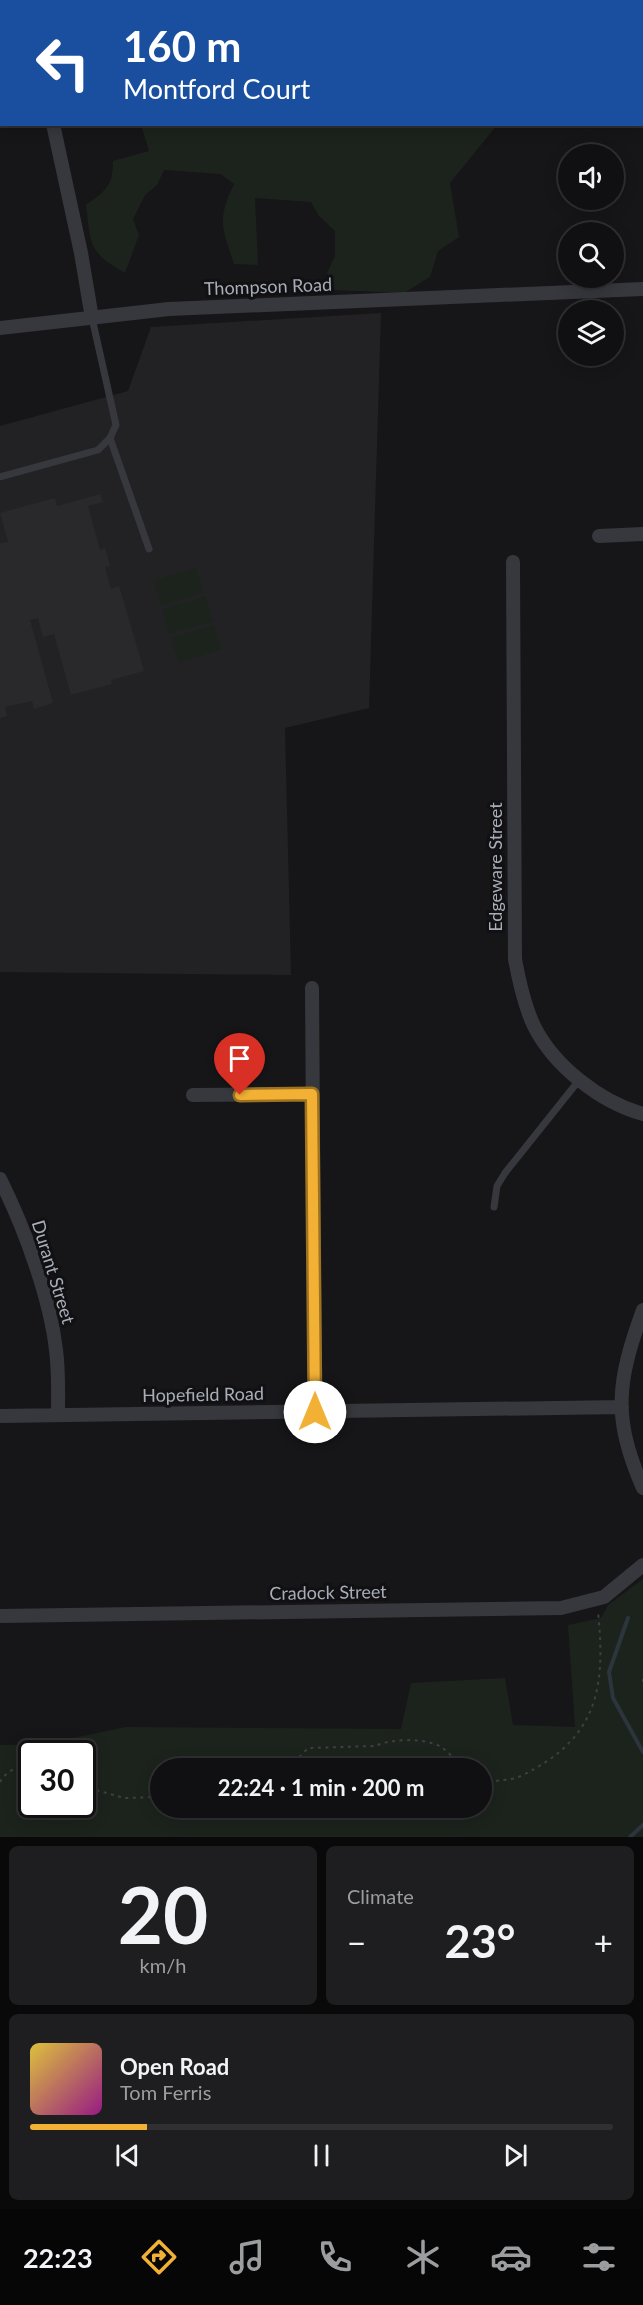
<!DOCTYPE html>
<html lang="en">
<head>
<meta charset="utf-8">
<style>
  body { margin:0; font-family:Lato,sans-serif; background:#1e1e20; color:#f1f3f6; height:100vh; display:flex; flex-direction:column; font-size:22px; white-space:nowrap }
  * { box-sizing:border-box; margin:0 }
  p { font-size:20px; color:#9c9d9f }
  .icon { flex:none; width:33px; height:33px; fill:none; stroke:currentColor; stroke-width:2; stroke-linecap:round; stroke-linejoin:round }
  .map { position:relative; height:1837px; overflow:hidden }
  .sheet { display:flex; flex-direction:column; gap:9px; padding:9px; background:#09090a; flex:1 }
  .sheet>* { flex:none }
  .guide { position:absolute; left:0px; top:0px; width:644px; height:126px; box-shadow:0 3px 15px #0003,0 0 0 2px #303032; background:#1a4fa0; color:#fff; overflow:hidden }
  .buttons { position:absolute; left:558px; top:144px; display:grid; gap:12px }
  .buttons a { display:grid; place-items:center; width:66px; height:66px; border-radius:50%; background:#101012; box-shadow:0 3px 15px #0003,0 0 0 2px #303032; font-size:30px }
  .speed { position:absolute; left:18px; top:1740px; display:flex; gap:12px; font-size:30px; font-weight:700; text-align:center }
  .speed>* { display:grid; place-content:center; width:78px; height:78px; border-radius:50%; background:#101012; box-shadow:0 3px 15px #0003,0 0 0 2px #303032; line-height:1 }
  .speed .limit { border:3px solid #111; border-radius:9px; background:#fff; color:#111 }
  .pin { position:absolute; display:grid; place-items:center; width:51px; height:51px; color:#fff; margin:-62px -26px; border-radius:50% 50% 50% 0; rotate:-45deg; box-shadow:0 0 6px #0007 }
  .pin .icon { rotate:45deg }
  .me { position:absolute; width:66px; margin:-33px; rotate:0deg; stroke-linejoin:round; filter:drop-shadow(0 0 4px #0008) }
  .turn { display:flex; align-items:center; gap:21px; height:126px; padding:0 24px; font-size:27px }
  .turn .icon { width:78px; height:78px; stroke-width:2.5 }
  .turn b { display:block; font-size:42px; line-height:51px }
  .big { font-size:45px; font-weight:700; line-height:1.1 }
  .sheet .card { flex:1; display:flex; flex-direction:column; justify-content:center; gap:9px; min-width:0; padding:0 21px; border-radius:9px; background:#1e1e20 }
  .sheet .dial { align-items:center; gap:0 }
  .dial b { font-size:78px; line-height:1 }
  .song { display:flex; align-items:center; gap:18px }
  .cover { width:72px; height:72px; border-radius:9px; background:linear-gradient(135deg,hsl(50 70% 55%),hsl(310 70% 35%)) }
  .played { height:6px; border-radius:3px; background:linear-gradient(90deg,#f2b134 20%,#303032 20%) }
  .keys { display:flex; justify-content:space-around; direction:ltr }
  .heat { display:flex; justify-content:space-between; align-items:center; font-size:33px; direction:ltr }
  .sheet .tiles { flex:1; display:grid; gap:9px; grid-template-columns:1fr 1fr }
  .card:last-child { grid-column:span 2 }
  .trip { position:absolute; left:150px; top:1758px; width:342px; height:60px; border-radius:30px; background:#101012; box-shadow:0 3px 15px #0003,0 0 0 2px #303032; font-weight:700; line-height:60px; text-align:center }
  .tab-bar { display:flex; height:96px; justify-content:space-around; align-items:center; background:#060607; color:#9c9d9f }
  .tab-bar .icon { width:42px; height:42px }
  .tab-bar .selected { color:#f2b134 }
  .tab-bar b { font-size:27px; color:#f1f3f6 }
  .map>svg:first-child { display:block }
</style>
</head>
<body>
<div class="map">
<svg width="643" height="1837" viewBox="0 0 643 1837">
  <rect width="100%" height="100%" fill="#161618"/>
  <path fill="#222225" d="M381,313L369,708L285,728L291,975L0,972V426L128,391L151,327Z"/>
  <path fill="#1c231d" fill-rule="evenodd" d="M129,0H234L129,2Z
    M323,0H545L541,2Z
    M141,125H497L450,183L459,237L438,251L430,277L404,293L335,290L327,273L335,256V231L319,216L311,202L255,198L258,265L234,264C222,228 217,219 234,184L221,174L164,170L157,185L145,195L133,219L139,235L125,273C88,252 91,245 86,205C105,191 113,187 113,161L149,151Z
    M196,568L204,592L161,606L153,581Z
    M205,596L213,621L169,634L162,610Z
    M214,625L222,649L179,663L171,638Z
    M643,1579V1837H0V1745L45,1744L126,1727L401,1729L411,1683L505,1678L513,1725L575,1727L568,1625L601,1618L608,1605ZM32,1754H82V1804H32ZM482,1768V1808H160V1768Z"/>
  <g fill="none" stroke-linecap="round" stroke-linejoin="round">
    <path stroke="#2c353c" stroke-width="4" d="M628,1618L609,1672L613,1698L643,1752
      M630,1837L643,1825"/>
  </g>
  <path fill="#29292c" d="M100,494L103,502L88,506L100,550L105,548L110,566L105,567L111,589L119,586L144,671L111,680L112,684L71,695L54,634L43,637L38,618L30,620L53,703L34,709L32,701L5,707L7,716L0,718V543L8,542L0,513L55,498L57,506Z"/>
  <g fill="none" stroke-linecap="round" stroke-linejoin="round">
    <path stroke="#3d3f44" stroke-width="2" stroke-dasharray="3 4.5" stroke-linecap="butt" d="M643,1679V1685
      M289,1768L308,1748L375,1746C390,1739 425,1737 441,1747C448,1751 456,1761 460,1768
      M0,1782C5,1772 20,1764 32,1764
      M82,1786L124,1798L160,1797
      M482,1786C494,1778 508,1782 521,1776C597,1739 606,1690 598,1612"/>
    <path stroke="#37383d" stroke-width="7" d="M110,438L149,549
      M0,477L98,450L110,438L116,425L92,318
      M494,1207L497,1186L505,1173L580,1079"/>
    <path stroke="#37383d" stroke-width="14" d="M24,0L25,2
      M0,64L2,63
      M53,124L81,253L92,318
      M0,328L169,309L643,289
      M599,536L643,534
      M513,562L515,959C519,981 524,1005 534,1026C554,1066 600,1102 643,1114
      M312,988L315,1412
      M193,1095L312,1094
      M0,1179C24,1227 50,1297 56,1350C59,1372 58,1394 58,1415
      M643,1310C617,1382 612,1417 643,1488
      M0,1416L622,1407
      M0,1616L561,1608L604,1597L643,1565"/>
  </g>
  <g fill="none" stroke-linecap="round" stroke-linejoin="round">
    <defs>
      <path id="route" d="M240,1095L312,1094L315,1412"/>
    </defs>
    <use href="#route" stroke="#9d7322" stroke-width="15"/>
    <use href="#route" stroke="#f2b134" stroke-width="10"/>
  </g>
  <g text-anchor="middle" stroke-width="6" stroke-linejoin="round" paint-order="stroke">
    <g font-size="18" fill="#a8adb8" stroke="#111113">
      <text transform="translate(268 287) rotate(-2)" y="6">Thompson Road</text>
      <text transform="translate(496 867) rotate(-90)" y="6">Edgeware Street</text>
      <text transform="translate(53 1272) rotate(73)" y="6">Durant Street</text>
      <text transform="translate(203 1395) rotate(-1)" y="6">Hopefield Road</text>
      <text transform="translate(328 1593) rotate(-1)" y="6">Cradock Street</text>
    </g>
  </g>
</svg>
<div class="buttons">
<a><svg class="icon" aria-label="sound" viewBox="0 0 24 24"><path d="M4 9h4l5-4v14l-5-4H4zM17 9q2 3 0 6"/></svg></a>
<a><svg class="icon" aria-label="search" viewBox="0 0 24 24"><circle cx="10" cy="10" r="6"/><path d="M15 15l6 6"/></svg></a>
<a><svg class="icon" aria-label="layers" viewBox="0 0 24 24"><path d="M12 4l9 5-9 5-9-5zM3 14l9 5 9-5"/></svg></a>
</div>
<div class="speed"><div class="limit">30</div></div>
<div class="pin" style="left:240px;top:1095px;background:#d93025"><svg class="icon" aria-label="arrive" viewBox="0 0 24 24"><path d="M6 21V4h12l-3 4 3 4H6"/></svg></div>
<svg class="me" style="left:315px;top:1412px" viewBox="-20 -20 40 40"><circle r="19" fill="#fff"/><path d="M0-13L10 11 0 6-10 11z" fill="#f2b134"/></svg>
<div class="trip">22:24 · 1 min · 200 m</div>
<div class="guide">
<div class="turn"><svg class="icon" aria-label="left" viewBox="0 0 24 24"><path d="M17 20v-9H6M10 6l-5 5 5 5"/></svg><div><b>160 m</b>Montford Court</div></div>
</div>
</div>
<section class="sheet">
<div class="tiles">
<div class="card dial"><b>20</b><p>km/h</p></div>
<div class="card"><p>Climate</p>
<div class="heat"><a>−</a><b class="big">23°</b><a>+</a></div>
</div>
<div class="card">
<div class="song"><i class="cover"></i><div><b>Open Road</b><p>Tom Ferris</p></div></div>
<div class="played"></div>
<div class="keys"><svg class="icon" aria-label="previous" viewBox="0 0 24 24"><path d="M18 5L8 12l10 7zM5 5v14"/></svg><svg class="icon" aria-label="pause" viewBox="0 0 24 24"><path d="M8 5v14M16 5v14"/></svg><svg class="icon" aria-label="next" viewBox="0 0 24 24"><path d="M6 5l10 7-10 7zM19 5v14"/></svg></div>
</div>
</div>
</section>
<nav class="tab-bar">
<b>22:23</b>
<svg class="icon selected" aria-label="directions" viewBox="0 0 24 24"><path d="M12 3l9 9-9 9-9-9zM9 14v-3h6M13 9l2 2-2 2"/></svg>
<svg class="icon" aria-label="music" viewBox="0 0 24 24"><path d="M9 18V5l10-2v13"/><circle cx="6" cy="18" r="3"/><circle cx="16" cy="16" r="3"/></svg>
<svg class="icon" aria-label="phone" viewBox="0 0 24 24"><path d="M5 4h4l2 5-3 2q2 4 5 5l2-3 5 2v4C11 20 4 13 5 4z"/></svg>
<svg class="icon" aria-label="climate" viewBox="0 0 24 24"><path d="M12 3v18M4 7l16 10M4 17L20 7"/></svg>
<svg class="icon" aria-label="car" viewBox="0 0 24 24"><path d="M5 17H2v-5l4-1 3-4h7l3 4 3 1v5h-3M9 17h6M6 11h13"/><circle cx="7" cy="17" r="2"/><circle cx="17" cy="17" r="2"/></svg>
<svg class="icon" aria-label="filters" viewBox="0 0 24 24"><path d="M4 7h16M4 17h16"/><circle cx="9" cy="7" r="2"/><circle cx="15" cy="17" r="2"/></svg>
</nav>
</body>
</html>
